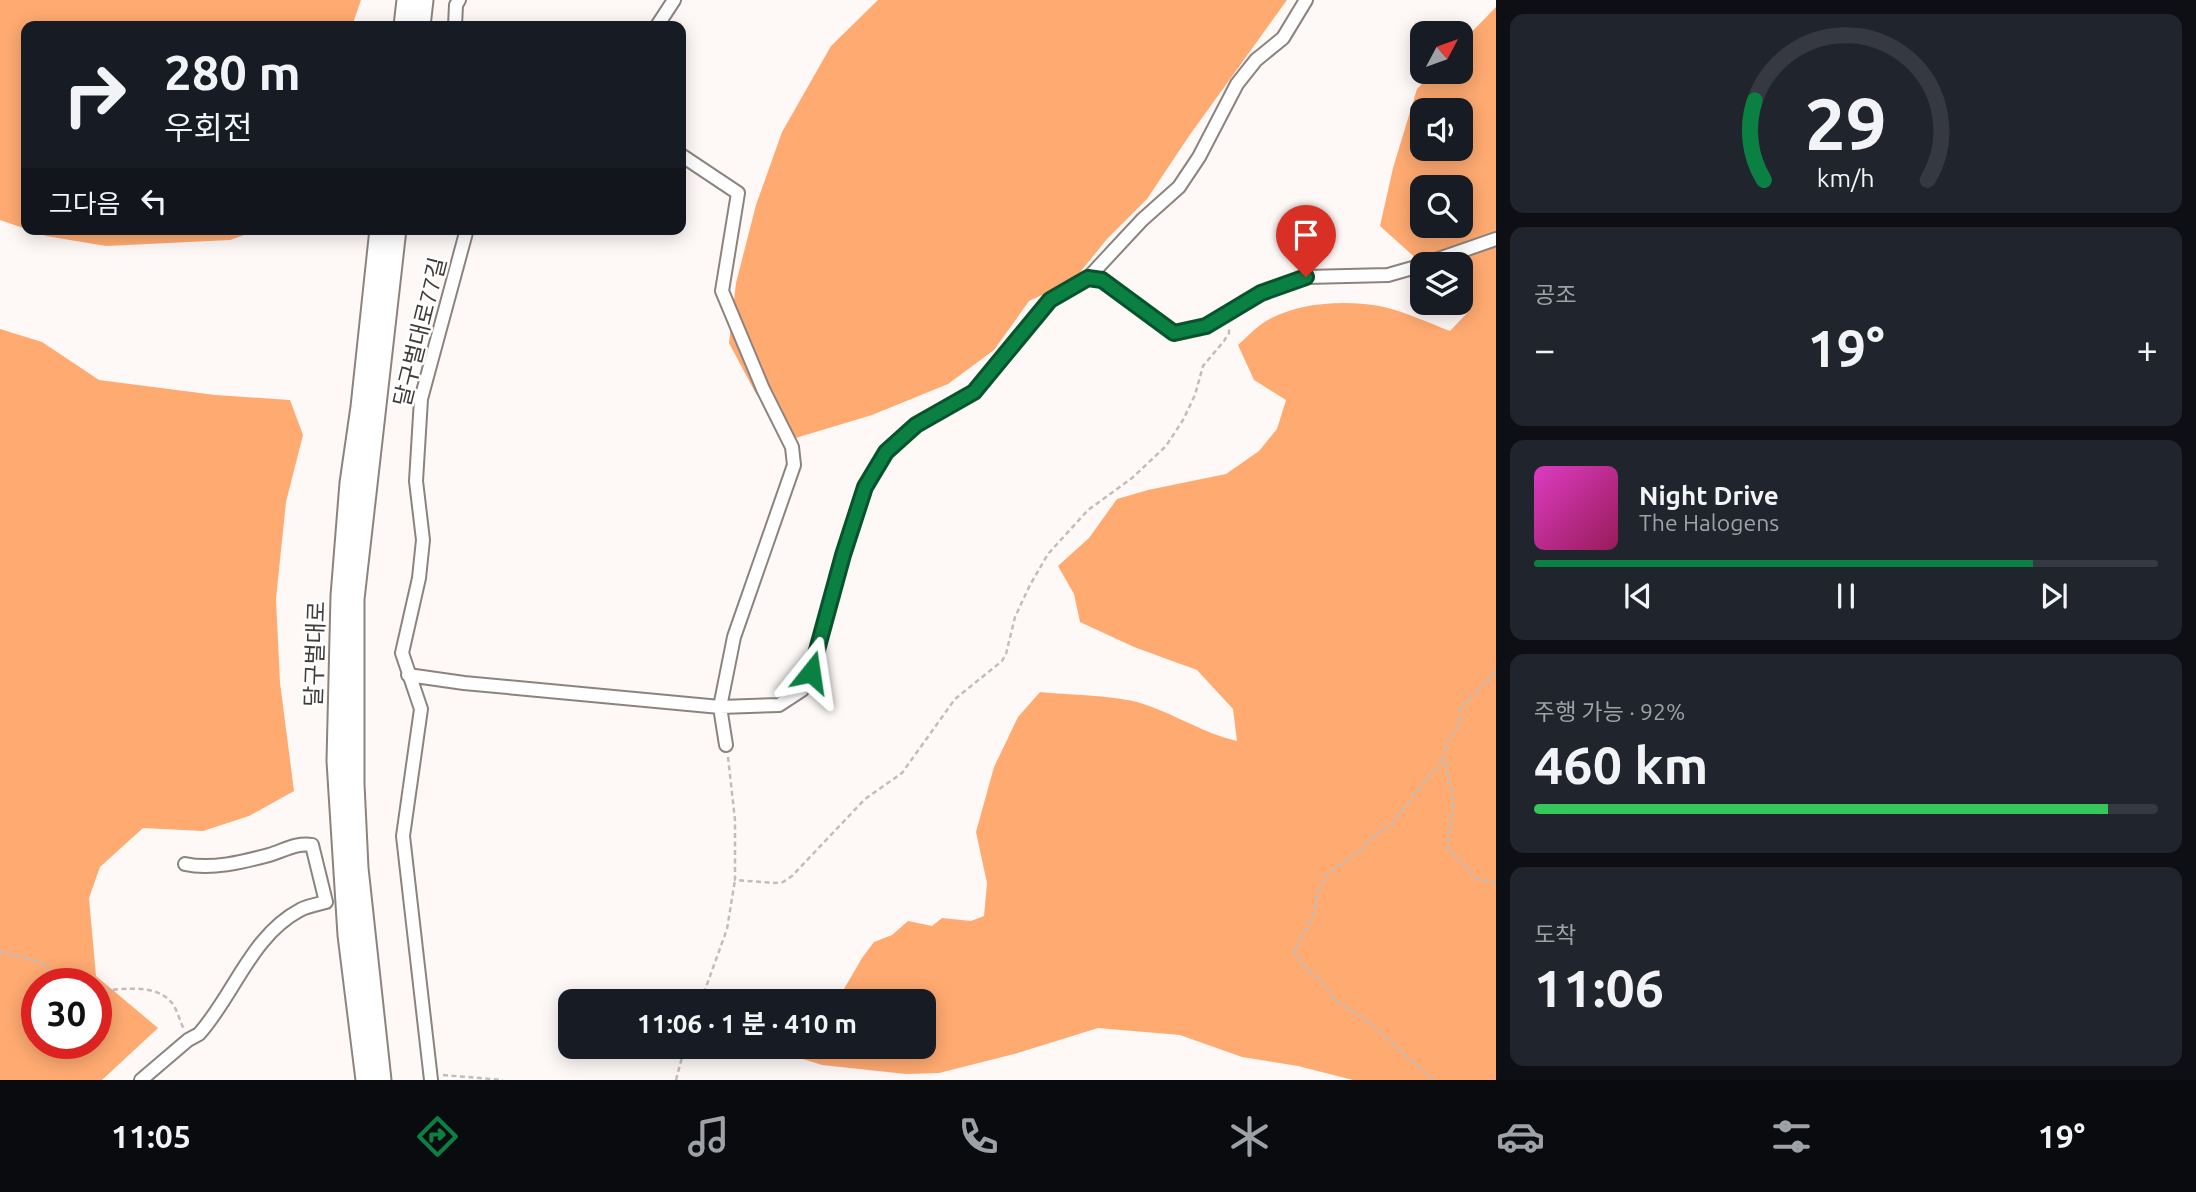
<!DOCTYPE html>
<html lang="ko">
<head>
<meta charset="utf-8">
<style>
  body { margin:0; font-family:Ubuntu,"Noto Sans KR",sans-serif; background:#20242c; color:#f1f3f6; height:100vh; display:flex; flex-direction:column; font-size:26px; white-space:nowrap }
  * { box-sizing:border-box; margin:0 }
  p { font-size:23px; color:#9ea1a6 }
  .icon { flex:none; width:38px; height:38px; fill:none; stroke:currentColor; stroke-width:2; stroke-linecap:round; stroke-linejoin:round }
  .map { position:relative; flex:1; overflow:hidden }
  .sheet { display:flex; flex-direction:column; gap:14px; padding:14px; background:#0d0f14; width:700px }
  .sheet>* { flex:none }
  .guide { position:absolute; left:21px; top:21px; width:665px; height:214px; border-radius:14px; box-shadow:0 4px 18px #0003; background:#171b24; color:#f1f3f6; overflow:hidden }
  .needle { width:46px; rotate:49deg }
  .buttons { position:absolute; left:1410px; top:21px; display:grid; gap:14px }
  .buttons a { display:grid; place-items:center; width:63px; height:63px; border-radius:14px; background:#171b24; box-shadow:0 4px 18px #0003; font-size:35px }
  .speed { position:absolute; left:21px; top:968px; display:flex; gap:14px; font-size:35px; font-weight:700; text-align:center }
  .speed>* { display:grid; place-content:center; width:91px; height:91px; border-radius:50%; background:#171b24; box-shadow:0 4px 18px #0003; line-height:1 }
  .speed .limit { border:10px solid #d22; background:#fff; color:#111 }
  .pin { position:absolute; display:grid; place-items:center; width:60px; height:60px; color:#fff; margin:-72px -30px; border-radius:50% 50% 50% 0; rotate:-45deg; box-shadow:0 0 7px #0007 }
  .pin .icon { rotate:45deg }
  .me { position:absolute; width:77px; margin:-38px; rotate:15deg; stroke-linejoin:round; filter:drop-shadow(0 0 5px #0008) }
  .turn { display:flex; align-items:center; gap:24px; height:147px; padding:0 28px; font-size:32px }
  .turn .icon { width:91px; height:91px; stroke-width:2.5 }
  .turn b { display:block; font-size:49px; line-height:60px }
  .then { display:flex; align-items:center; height:66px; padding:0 28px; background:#0003; gap:14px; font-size:26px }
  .big { font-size:52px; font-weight:700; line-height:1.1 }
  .sheet .tile { flex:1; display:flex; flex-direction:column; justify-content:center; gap:10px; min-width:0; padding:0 24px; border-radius:14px; background:#20242c }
  .sheet .dial { align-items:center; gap:0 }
  .dial svg { height:182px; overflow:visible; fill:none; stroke:#363941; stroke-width:7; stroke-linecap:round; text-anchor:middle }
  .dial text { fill:#f1f3f6; stroke:none }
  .song { display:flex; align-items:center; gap:21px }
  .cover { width:84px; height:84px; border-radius:10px; background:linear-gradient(135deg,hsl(310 70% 55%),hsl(330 70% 35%)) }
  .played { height:7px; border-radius:4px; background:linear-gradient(90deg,#0b8043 80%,#363941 80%) }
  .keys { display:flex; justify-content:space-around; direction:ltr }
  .heat { display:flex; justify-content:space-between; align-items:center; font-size:38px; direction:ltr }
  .charge { height:10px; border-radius:5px; background:linear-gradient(90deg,#34c759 92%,#363941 0) }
  .trip { position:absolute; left:558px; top:989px; width:378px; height:70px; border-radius:14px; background:#171b24; box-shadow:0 4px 18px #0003; font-weight:700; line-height:70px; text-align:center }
  .dock { display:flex; height:112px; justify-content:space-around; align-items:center; background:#090b0e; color:#9ea1a6 }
  .dock .icon { width:49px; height:49px }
  .dock .on { color:#0b8043 }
  .dock b { font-size:32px; color:#f1f3f6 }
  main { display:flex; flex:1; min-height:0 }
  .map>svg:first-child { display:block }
</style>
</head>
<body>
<main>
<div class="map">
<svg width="1496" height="1080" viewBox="0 0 1496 1080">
  <rect width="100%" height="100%" fill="#fef9f7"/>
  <path fill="#ffaa71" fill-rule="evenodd" d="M0,0H361L352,26H26V229L0,220Z
    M878,0H1287L1189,136L1147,199L1107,239L1073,281L1029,301L994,350L948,384L872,415L789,440L755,392L729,343L736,283L756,205L782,132L831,46Z
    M1496,7V1080H1353L1298,1066L1242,1057L1180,1035L1098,1028L1014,1054L939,1073L906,1074L822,1065L787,1054L795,1047L924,1046V1001H837L862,958L874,942L892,935L908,921L932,926L942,918L971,921L984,916L987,883L976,832L994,767L1018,717L1040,692C1069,695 1109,695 1137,702C1172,712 1202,733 1237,741L1233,709L1197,670L1134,647L1080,622L1074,594L1058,566L1089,538L1117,499L1148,490L1226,474L1259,451L1277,429L1286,400L1254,380L1238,345C1246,338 1254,329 1263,323C1294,302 1347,299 1384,307C1406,312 1429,323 1450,331L1469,311V284L1461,281V264L1420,262L1380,226L1393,168L1417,89L1434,72H1461V43ZM1423,110H1461V149H1423ZM1423,187H1461V226H1423Z
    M27,229H261L230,240L106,246L46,236Z
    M0,329L42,342L99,380L215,395L290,400L303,435L286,502L276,599L280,683L294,791L249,816L203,831L143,828L100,867L89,898L96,976L158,1028L102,1080H0ZM37,984H96V1043H37Z"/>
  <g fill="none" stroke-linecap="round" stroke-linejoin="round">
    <defs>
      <path id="minor" d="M455,26L456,5L459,0
        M657,26L674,0
        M681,155L738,193L722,291L763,389L792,447L794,465L734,637L720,707L726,745
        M1424,264L1496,239
        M1088,278L1142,220L1179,187L1199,157L1237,84L1256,60L1283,38L1306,0
        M408,675L464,683L720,707L779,705L802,690L811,672L843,555L865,487L886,452L916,424L974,392L1050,300L1088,278L1102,280L1174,333L1206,326L1261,293L1306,277L1388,275L1423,265
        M141,1080L188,1040L199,1034C234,995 251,936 300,910C307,906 318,904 326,902L312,845C297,842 283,851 269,855C243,862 211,870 185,864
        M431,1080L403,836L421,709L402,653L419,578L423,540L416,481L421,399L467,229"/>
      <path id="highway" d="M404,26L407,0
        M420,26L423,0
        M366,1080L348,935L337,761L341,596L350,483L361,407L380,229
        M381,1080L358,868L354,784V599L396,229"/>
    </defs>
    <use href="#minor" stroke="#8d837d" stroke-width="16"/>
    <use href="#highway" stroke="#8d837d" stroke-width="23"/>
    <path stroke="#c2bdbb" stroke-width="2.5" stroke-dasharray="5 3.5" stroke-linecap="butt" d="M1496,671L1460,709V723L1448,740L1444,758L1454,803L1447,847L1477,879L1496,882
      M728,757L735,820V880L775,883L783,882L792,876L865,799L902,773L955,699L1002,661L1006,654L1015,617L1030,585L1048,554L1088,510L1132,478L1166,446L1183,420L1195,395L1203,366L1224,341L1229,333V326
      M0,952L41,962L54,976L68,984
      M96,991C120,990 155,982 172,1003C177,1009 180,1022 184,1029
      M701,1001L727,929L735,880
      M443,1075L503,1080
      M676,1080L685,1046
      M1433,1080L1370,1023L1335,1000L1323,983L1305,967L1294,951L1314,914L1317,894L1327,875L1358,852L1375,835L1390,826L1444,758"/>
    <use href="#minor" stroke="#fff" stroke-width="12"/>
    <use href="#highway" stroke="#fff" stroke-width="19"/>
  </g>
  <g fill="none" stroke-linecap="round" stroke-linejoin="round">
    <defs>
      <path id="route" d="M811,672L843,555L865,487L886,452L916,425L974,392L1050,300L1088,278L1102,280L1174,333L1206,326L1261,293L1306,277"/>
    </defs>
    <use href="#route" stroke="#07532c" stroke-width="18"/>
    <use href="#route" stroke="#0b8043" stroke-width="12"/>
  </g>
  <g text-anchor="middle" stroke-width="5" stroke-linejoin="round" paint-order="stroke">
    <g font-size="23" fill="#403c39" stroke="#fff">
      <text transform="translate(420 332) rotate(-76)" y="8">달구벌대로77길</text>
      <text transform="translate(315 654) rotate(-88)" y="8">달구벌대로</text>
    </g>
  </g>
</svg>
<div class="buttons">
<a><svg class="needle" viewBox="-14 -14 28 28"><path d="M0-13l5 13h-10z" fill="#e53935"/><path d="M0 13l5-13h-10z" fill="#9ea1a6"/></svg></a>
<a><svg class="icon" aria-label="sound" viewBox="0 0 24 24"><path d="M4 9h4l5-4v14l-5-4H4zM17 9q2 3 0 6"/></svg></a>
<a><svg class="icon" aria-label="search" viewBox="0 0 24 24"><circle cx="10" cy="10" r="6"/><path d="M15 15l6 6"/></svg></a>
<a><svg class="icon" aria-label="layers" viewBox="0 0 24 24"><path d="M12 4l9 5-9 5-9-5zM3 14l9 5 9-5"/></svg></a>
</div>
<div class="speed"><div class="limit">30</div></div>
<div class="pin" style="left:1306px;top:277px;background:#d93025"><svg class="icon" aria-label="arrive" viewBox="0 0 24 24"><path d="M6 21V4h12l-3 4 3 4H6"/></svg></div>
<svg class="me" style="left:811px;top:672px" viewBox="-20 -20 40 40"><path d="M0-17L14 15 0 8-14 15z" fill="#0b8043" stroke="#fff" stroke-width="4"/></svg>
<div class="trip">11:06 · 1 분 · 410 m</div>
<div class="guide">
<div class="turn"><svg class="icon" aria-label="right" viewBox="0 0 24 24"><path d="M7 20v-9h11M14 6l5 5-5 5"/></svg><div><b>280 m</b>우회전</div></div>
<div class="then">그다음<svg class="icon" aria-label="left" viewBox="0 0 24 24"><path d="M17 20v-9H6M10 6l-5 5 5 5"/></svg></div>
</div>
</div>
<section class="sheet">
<div class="tile dial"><svg viewBox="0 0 100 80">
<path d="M14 69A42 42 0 1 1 86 69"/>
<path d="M14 69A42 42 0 0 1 10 34" stroke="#0b8043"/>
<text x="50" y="56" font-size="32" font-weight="700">29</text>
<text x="50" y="72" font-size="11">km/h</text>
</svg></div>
<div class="tile"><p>공조</p>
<div class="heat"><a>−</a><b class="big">19°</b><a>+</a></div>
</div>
<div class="tile">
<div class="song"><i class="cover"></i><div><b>Night Drive</b><p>The Halogens</p></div></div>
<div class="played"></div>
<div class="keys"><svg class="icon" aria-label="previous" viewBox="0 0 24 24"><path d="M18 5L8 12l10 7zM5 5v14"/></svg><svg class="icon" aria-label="pause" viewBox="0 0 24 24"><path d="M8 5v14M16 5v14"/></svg><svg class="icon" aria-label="next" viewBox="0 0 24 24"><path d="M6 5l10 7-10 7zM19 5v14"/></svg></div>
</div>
<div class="tile"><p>주행 가능 · 92%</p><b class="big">460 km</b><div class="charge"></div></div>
<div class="tile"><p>도착</p><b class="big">11:06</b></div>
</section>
</main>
<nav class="dock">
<b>11:05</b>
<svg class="icon on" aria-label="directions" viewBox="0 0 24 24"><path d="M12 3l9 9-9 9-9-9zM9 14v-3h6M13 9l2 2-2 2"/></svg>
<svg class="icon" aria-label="music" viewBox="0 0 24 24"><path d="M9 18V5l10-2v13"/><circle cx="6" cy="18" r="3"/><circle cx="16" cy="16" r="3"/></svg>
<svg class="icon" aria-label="phone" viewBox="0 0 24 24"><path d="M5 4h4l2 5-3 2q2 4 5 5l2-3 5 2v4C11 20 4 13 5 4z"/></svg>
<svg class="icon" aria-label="climate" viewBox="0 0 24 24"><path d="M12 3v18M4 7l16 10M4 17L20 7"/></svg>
<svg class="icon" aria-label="car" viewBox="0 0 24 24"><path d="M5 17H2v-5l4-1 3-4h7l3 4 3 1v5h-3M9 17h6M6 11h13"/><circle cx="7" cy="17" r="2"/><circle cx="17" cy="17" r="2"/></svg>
<svg class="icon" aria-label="filters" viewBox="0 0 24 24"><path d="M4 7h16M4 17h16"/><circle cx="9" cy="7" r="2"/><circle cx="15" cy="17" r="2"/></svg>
<b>19°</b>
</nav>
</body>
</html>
